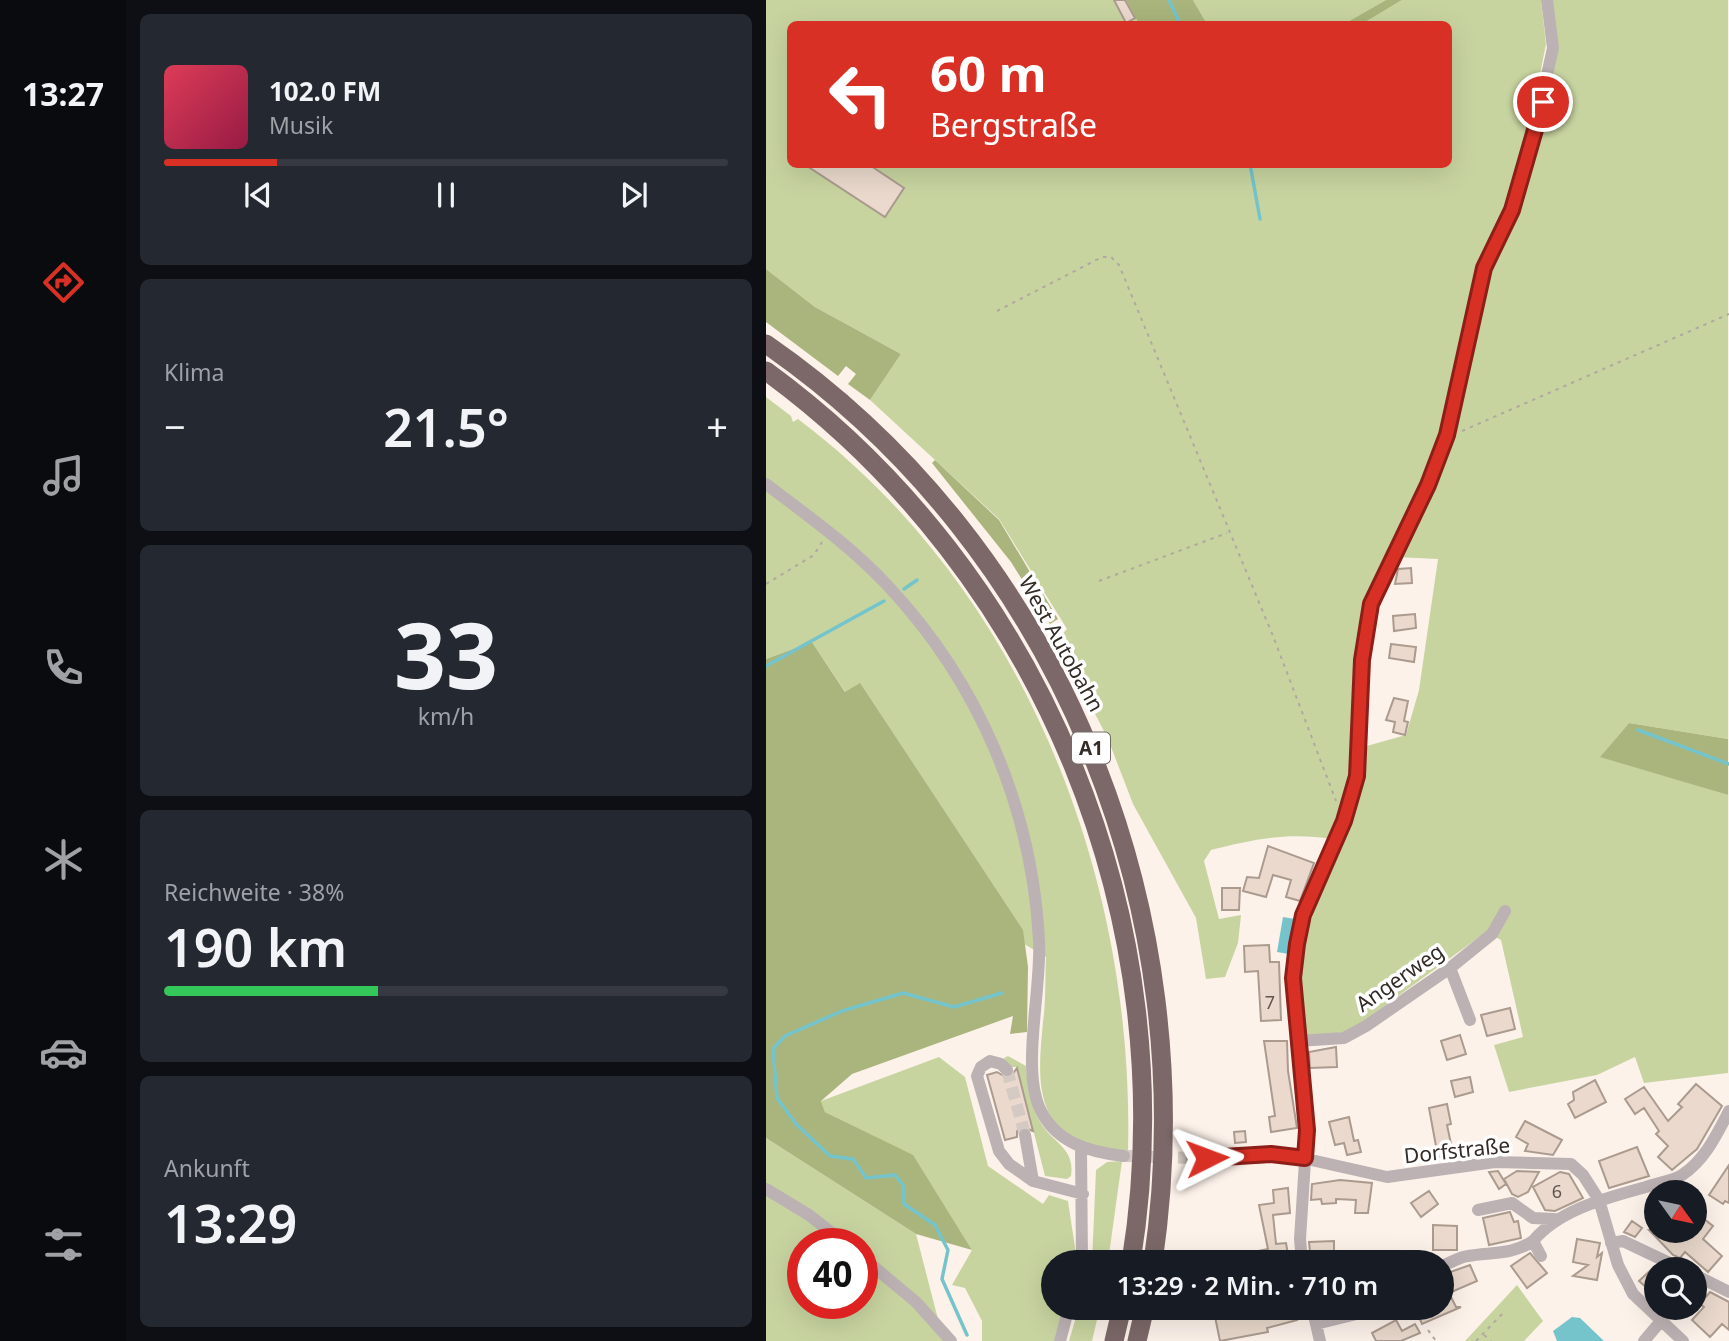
<!DOCTYPE html>
<html lang="de">
<head>
<meta charset="utf-8">
<style>
  body { margin:0; font-family:"Noto Sans",sans-serif; background:#242831; color:#f1f3f6; height:100vh; display:flex; flex-direction:column; font-size:26px; white-space:nowrap }
  * { box-sizing:border-box; margin:0 }
  p { font-size:23px; color:#9ea1a6 }
  .icon { flex:none; width:38px; height:38px; fill:none; stroke:currentColor; stroke-width:2; stroke-linecap:round; stroke-linejoin:round }
  .map { position:relative; flex:1; overflow:hidden }
  .panel { display:flex; flex-direction:column; gap:14px; padding:14px; background:#0d0f14; width:640px }
  .panel>* { flex:none }
  .hud { position:absolute; left:21px; top:21px; width:665px; height:147px; border-radius:10px; box-shadow:0 7px 28px #0002; background:#d93025; color:#fff; overflow:hidden }
  .needle { width:46px; rotate:123deg }
  .buttons { position:absolute; left:878px; top:1180px; display:grid; gap:14px }
  .buttons a { display:grid; place-items:center; width:63px; height:63px; border-radius:50%; background:#171b24; box-shadow:0 7px 28px #0002; font-size:35px }
  .speed { position:absolute; left:21px; top:1228px; display:flex; gap:14px; font-size:35px; font-weight:700; text-align:center }
  .speed>* { display:grid; place-content:center; width:91px; height:91px; border-radius:50%; background:#171b24; box-shadow:0 7px 28px #0002; line-height:1 }
  .speed .limit { border:10px solid #d22; background:#fff; color:#111 }
  .pin { position:absolute; display:grid; place-items:center; width:60px; height:60px; color:#fff; margin:-30px; border:4px solid #fff; border-radius:50%; box-shadow:0 2px 7px #0007 }
  .me { position:absolute; width:77px; margin:-38px; rotate:87deg; stroke-linejoin:round; filter:drop-shadow(0 0 5px #0008) }
  .turn { display:flex; align-items:center; gap:24px; height:147px; padding:0 28px; font-size:32px }
  .turn .icon { width:91px; height:91px; stroke-width:2.5 }
  .turn b { display:block; font-size:49px; line-height:60px }
  .big { font-size:52px; font-weight:600; line-height:1.1 }
  .panel .widget { flex:1; display:flex; flex-direction:column; justify-content:center; gap:10px; min-width:0; padding:0 24px; border-radius:10px; background:#242831 }
  .panel .dial { align-items:center; gap:0 }
  .dial b { font-size:91px; line-height:1 }
  .song { display:flex; align-items:center; gap:21px }
  .cover { width:84px; height:84px; border-radius:10px; background:linear-gradient(135deg,hsl(350 70% 55%),hsl(340 70% 35%)) }
  .played { height:7px; border-radius:4px; background:linear-gradient(90deg,#d93025 20%,#363941 20%) }
  .keys { display:flex; justify-content:space-around; direction:ltr }
  .heat { display:flex; justify-content:space-between; align-items:center; font-size:38px; direction:ltr }
  .charge { height:10px; border-radius:5px; background:linear-gradient(90deg,#34c759 38%,#363941 0) }
  .trip { position:absolute; left:275px; top:1250px; width:413px; height:70px; border-radius:35px; background:#171b24; box-shadow:0 7px 28px #0002; font-weight:600; line-height:70px; text-align:center }
  main { display:flex; flex:1; min-height:0 }
  .dock { display:flex; flex-direction:column; width:126px; justify-content:space-around; align-items:center; background:#090b0e; color:#9ea1a6 }
  .dock .icon { width:49px; height:49px }
  .dock .on { color:#d93025 }
  .dock b { font-size:32px; color:#f1f3f6 }
  .map>svg:first-child { display:block }
</style>
</head>
<body>
<main>
<nav class="dock">
<b>13:27</b>
<svg class="icon on" aria-label="directions" viewBox="0 0 24 24"><path d="M12 3l9 9-9 9-9-9zM9 14v-3h6M13 9l2 2-2 2"/></svg>
<svg class="icon" aria-label="music" viewBox="0 0 24 24"><path d="M9 18V5l10-2v13"/><circle cx="6" cy="18" r="3"/><circle cx="16" cy="16" r="3"/></svg>
<svg class="icon" aria-label="phone" viewBox="0 0 24 24"><path d="M5 4h4l2 5-3 2q2 4 5 5l2-3 5 2v4C11 20 4 13 5 4z"/></svg>
<svg class="icon" aria-label="climate" viewBox="0 0 24 24"><path d="M12 3v18M4 7l16 10M4 17L20 7"/></svg>
<svg class="icon" aria-label="car" viewBox="0 0 24 24"><path d="M5 17H2v-5l4-1 3-4h7l3 4 3 1v5h-3M9 17h6M6 11h13"/><circle cx="7" cy="17" r="2"/><circle cx="17" cy="17" r="2"/></svg>
<svg class="icon" aria-label="filters" viewBox="0 0 24 24"><path d="M4 7h16M4 17h16"/><circle cx="9" cy="7" r="2"/><circle cx="15" cy="17" r="2"/></svg>
</nav>
<section class="panel">
<div class="widget">
<div class="song"><i class="cover"></i><div><b>102.0 FM</b><p>Musik</p></div></div>
<div class="played"></div>
<div class="keys"><svg class="icon" aria-label="previous" viewBox="0 0 24 24"><path d="M18 5L8 12l10 7zM5 5v14"/></svg><svg class="icon" aria-label="pause" viewBox="0 0 24 24"><path d="M8 5v14M16 5v14"/></svg><svg class="icon" aria-label="next" viewBox="0 0 24 24"><path d="M6 5l10 7-10 7zM19 5v14"/></svg></div>
</div>
<div class="widget"><p>Klima</p>
<div class="heat"><a>−</a><b class="big">21.5°</b><a>+</a></div>
</div>
<div class="widget dial"><b>33</b><p>km/h</p></div>
<div class="widget"><p>Reichweite · 38%</p><b class="big">190 km</b><div class="charge"></div></div>
<div class="widget"><p>Ankunft</p><b class="big">13:29</b></div>
</section>
<div class="map">
<svg width="963" height="1341" viewBox="0 0 963 1341">
  <rect width="100%" height="100%" fill="#fdf2ea"/>
  <path fill="#c8d4a0" fill-rule="evenodd" d="M0,0H360L373,24H24V164H682V24H596L636,0H775L780,44L754,174L708,281L672,452L613,570L602,600L584,788L566,839C523,832 487,839 445,850L438,861L453,919L475,915L472,943L459,977L440,979L430,918L367,804L342,739L291,640L301,629L233,519L104,400L135,354L49,307L0,269Z
    M427,0H620L578,24H441Z
    M786,0H962V739L863,723L835,756L962,795V1073L878,1083L869,1057L831,1075L743,1092L728,1045L757,1037L735,940L720,932L584,1031L545,1037L536,1032L535,951L563,866L588,809L597,747L640,735L653,690L672,559L630,557L669,481L709,316L787,66Z
    M0,397L25,416L27,422L32,419C257,588 369,875 362,1151C348,1149 332,1148 319,1143C265,1125 273,1067 277,1022C280,1001 279,978 280,957L241,934L46,642L0,659Z
    M242,1056L260,1066C262,1087 264,1107 276,1125C289,1144 309,1149 305,1176L301,1179L279,1176L251,1067H244L238,1058Z
    M173,1057L199,1077L222,1166L277,1204L283,1195L302,1201L310,1254L309,1262H287V1307H297L288,1341H216V1321L199,1288L186,1285L206,1250L147,1156L59,1112L55,1101Z
    M0,1138L150,1234L172,1319L190,1341H0ZM37,1244H96V1304H37Z
    M356,1161L342,1262H326L330,1170L341,1162Z
    M751,1285L777,1321L758,1341H699Z
    M313,1307H334L326,1341H303Z"/>
  <path fill="#a9b57c" d="M360,0H427L441,24H373Z
    M620,0H636L596,24H578Z
    M0,269L49,307L135,354L104,400L82,384L90,374L80,366L72,376L0,322Z
    M169,460L233,520L292,619L284,624L245,562L166,463Z
    M46,642L79,692L94,683L257,930L262,967L261,1032L244,1034L247,1016L86,1074L55,1101L59,1112L147,1155L206,1250L150,1234L0,1138V659Z
    M863,723L962,739V795L834,757Z"/>
  <path fill="#75c4cc" d="M517,917L529,919L523,954L511,952Z
    M806,1317L814,1318L838,1341H791L787,1331Z"/>
  <g fill="none" stroke-linecap="round" stroke-linejoin="round">
    <path stroke="#75c4cc" stroke-width="3.5" d="M403,0L414,24
      M484,164L494,219
      M138,589L151,580
      M0,666L118,601
      M872,730L963,764
      M201,1335L176,1279L182,1250L169,1225L138,1204L137,1185L129,1175L100,1178L87,1159L64,1156L30,1124L11,1098L7,1049L19,1036L76,1011L137,993L188,1007L236,993"/>
  </g>
  <path fill="#ead9cc" stroke="#ab9b8f" stroke-width="2" d="M348,0H359L369,18L360,23Z
    M38,164H102L138,188L119,217Z
    M645,568L646,583L629,584L632,569Z
    M649,614L650,628L628,631L627,616Z
    M625,644L650,647L648,662L623,658Z
    M628,698L642,701L638,721L642,722L639,735L627,732L629,722L620,720Z
    M502,846L548,863L534,901L520,897L525,880L507,875L500,897L477,891L481,877L493,878Z
    M456,888H474L473,910H456Z
    M503,945L504,962H513L515,1020L495,1021L492,971L479,972L478,946Z
    M744,1008L749,1029L721,1036L715,1015Z
    M694,1035L700,1054L681,1060L675,1041Z
    M498,1041H521L522,1071L531,1128L505,1132L503,1117L509,1116Z
    M570,1047L571,1067L544,1068L543,1052Z
    M251,1068L267,1131L257,1127L251,1131V1137L239,1140L221,1075L231,1072L243,1079Z
    M704,1077L707,1092L689,1097L685,1081Z
    M829,1080L840,1102L809,1118L802,1104L808,1100L807,1092Z
    M930,1084L956,1106L931,1149L906,1170L892,1157L902,1146L890,1134L893,1131L878,1108L869,1114L859,1099L878,1087L902,1121L916,1107L912,1104Z
    M681,1104L685,1124L681,1125L687,1153L672,1157L663,1108Z
    M583,1117L588,1141L592,1140L595,1152L581,1155L578,1143L569,1145L563,1122Z
    M759,1121L796,1140L787,1155L759,1151L762,1144L750,1137Z
    M479,1131L480,1142L469,1143L468,1132Z
    M871,1147L883,1176L843,1188L833,1161Z
    M963,1165V1203L959,1201L957,1204L943,1195Z
    M732,1171L740,1184L733,1189L723,1172Z
    M751,1171L773,1172L762,1192L752,1197L746,1194L738,1179Z
    M794,1172L803,1174L817,1198L789,1211L779,1210L767,1187Z
    M574,1180L606,1183L602,1213H589L590,1200L570,1199V1203L556,1204L555,1199L545,1200L546,1184Z
    M522,1188L524,1213L507,1215L510,1244L520,1243L523,1260L459,1262L458,1258L502,1249L493,1205L508,1203L507,1190Z
    M663,1191L672,1204L655,1217L645,1203Z
    M744,1212L748,1222L752,1221L755,1238L723,1245L717,1218Z
    M929,1212L947,1226L937,1239L956,1256L942,1272L919,1252L914,1258L907,1255L883,1230H929Z
    M866,1221L876,1228L869,1237L858,1232Z
    M667,1225L691,1226V1250H667Z
    M811,1239L834,1243L831,1257L836,1253L831,1280L807,1276L822,1265L807,1262Z
    M568,1241V1262H545L543,1242Z
    M764,1253L781,1273L761,1288L745,1266Z
    M704,1265L711,1281L683,1293L690,1307H695L656,1324L649,1307H676V1275Z
    M889,1266L891,1267V1297L873,1281Z
    M944,1292L963,1302V1330L956,1324L944,1337L926,1320L938,1307L934,1304Z
    M447,1307H528L531,1320L501,1328L502,1332L454,1341Z
    M630,1320L636,1331L649,1324L654,1333L635,1341H610L606,1333Z"/>
  <g fill="none" stroke-linecap="round" stroke-linejoin="round">
    <path stroke="#d4cac3" stroke-width="12" stroke-dasharray="12 6" stroke-linecap="butt" d="M241,1070L259,1135
      M358,1156L426,1158"/>
    <path stroke="#b1a8a1" stroke-width="2" stroke-dasharray="3.5 5" stroke-linecap="butt" d="M231,311L336,257H345L353,265L507,636L570,801
      M696,431L963,314
      M333,581L461,533
      M0,584L48,555L56,542
      M662,1330L670,1341
      M718,1335L725,1341
      M710,1341L738,1312"/>
    <path stroke="#bdb2b3" stroke-width="12" d="M0,484C42,516 86,547 122,586C213,683 266,808 273,940C276,988 255,1068 274,1109C290,1143 323,1152 358,1156
      M684,968L704,1020
      M532,1041L578,1038L600,1026L684,968L726,934L739,911
      M241,1070L235,1064L224,1061L215,1067L211,1076L233,1151L243,1164L267,1181L259,1135
      M315,1148L316,1262
      M426,1158L523,1155L621,1177L729,1162L805,1164L817,1175L833,1200L852,1265L867,1294L917,1341
      M267,1181L317,1194
      M0,1189L43,1215L80,1244
      M712,1210L746,1203L767,1218L788,1219
      M845,1243L857,1241L916,1269
      M775,1256L767,1241C794,1209 841,1198 880,1187C891,1183 907,1181 916,1175C939,1160 951,1134 963,1111
      M96,1257L150,1302L185,1341
      M536,1262L534,1239L541,1130L527,978L531,944L537,915L578,821L591,776L596,660L605,604L662,485L681,435L718,268L746,210L760,169L787,48L781,0
      M676,1266C684,1263 693,1257 702,1256C724,1252 747,1255 767,1241
      M929,1275L963,1292
      M546,1307L554,1341
      M550,1324L619,1307
      M294,1341L303,1307
      M878,1341L894,1322"/>
    <path stroke="#7c6868" stroke-width="19" d="M0,344C294,547 439,912 387,1262
      M0,371C277,573 420,924 365,1262
      M348,1341L356,1307
      M371,1341L379,1307"/>
  </g>
  <g fill="none" stroke-linecap="round" stroke-linejoin="round">
    <defs>
      <path id="route" d="M441,1158L505,1154L539,1158L541,1130L527,978L531,944L537,915L578,821L591,776L596,660L605,604L662,485L681,435L718,268L746,210L777,102"/>
    </defs>
    <use href="#route" stroke="#8d1f18" stroke-width="18"/>
    <use href="#route" stroke="#d93025" stroke-width="12"/>
  </g>
  <g text-anchor="middle" stroke-width="7" stroke-linejoin="round" paint-order="stroke">
    <g font-size="18" fill="#605650">
      <text x="504" y="1009">7</text>
      <text x="791" y="1198">6</text>
    </g>
    <rect fill="#fff" stroke="#706b67" stroke-width="2" x="306" y="732.5" width="38" height="31" rx="5"/>
    <g font-size="19" font-weight="bold" fill="#322b26">
      <text x="325" y="755">A1</text>
    </g>
    <g font-size="21" fill="#322b26" stroke="#fff">
      <text transform="translate(295 644) rotate(61)" y="7">West Autobahn</text>
      <text transform="translate(634 978) rotate(-35)" y="7">Angerweg</text>
      <text transform="translate(691 1151) rotate(-6)" y="7">Dorfstraße</text>
    </g>
  </g>
</svg>
<div class="buttons">
<a><svg class="needle" viewBox="-14 -14 28 28"><path d="M0-13l5 13h-10z" fill="#e53935"/><path d="M0 13l5-13h-10z" fill="#9ea1a6"/></svg></a>
<a><svg class="icon" aria-label="search" viewBox="0 0 24 24"><circle cx="10" cy="10" r="6"/><path d="M15 15l6 6"/></svg></a>
</div>
<div class="speed"><div class="limit">40</div></div>
<div class="pin" style="left:777px;top:102px;background:#d93025"><svg class="icon" aria-label="arrive" viewBox="0 0 24 24"><path d="M6 21V4h12l-3 4 3 4H6"/></svg></div>
<svg class="me" style="left:441px;top:1158px" viewBox="-20 -20 40 40"><path d="M0-17L14 15 0 8-14 15z" fill="#d93025" stroke="#fff" stroke-width="4"/></svg>
<div class="trip">13:29 · 2 Min. · 710 m</div>
<div class="hud">
<div class="turn"><svg class="icon" aria-label="left" viewBox="0 0 24 24"><path d="M17 20v-9H6M10 6l-5 5 5 5"/></svg><div><b>60 m</b>Bergstraße</div></div>
</div>
</div>
</main>
</body>
</html>
